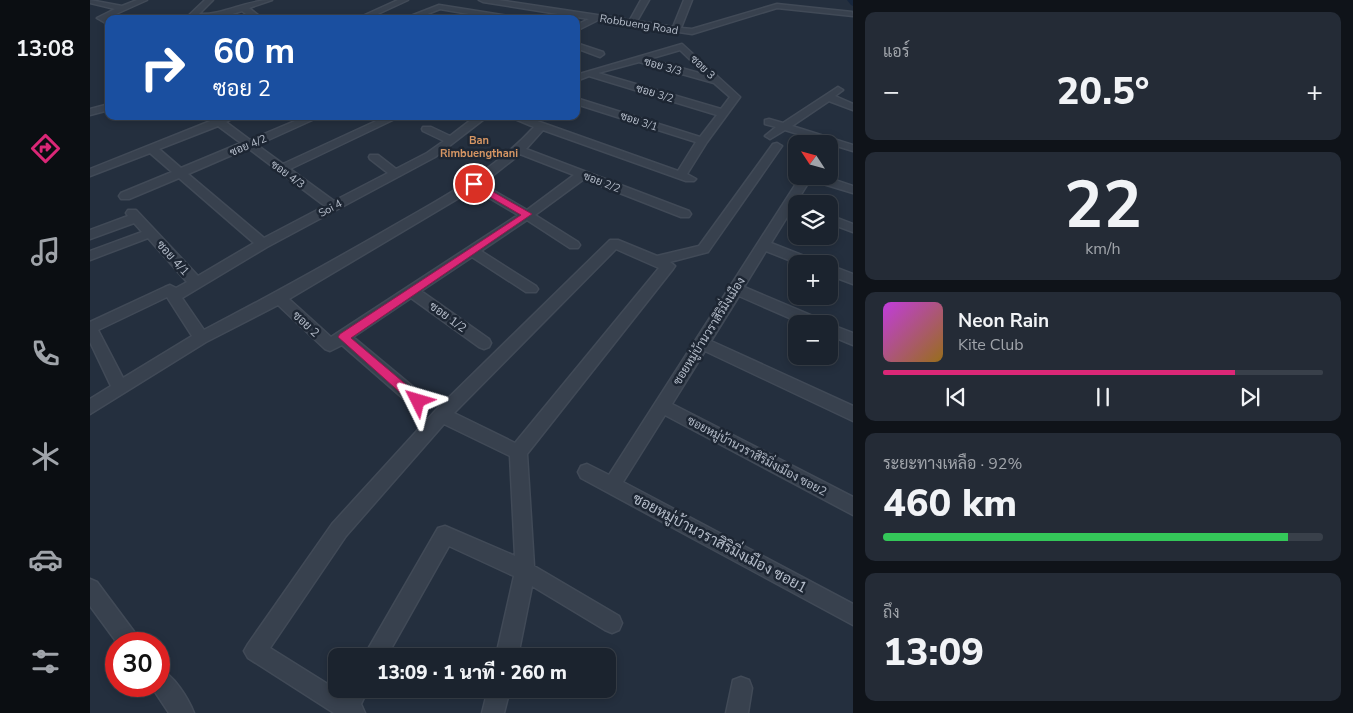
<!DOCTYPE html>
<html lang="th">
<head>
<meta charset="utf-8">
<style>
  body { margin:0; font-family:"Nunito Sans",Sarabun,sans-serif; background:#242b36; color:#f1f3f6; height:100vh; display:flex; flex-direction:column; font-size:19px; white-space:nowrap }
  * { box-sizing:border-box; margin:0 }
  p { font-size:16px; color:#a0a4aa }
  .icon { flex:none; width:28px; height:28px; fill:none; stroke:currentColor; stroke-width:2; stroke-linecap:round; stroke-linejoin:round }
  .map { position:relative; flex:1; overflow:hidden }
  .details { display:flex; flex-direction:column; gap:12px; padding:12px; background:#0f1319; width:500px }
  .details>* { flex:none }
  .banner { position:absolute; left:15px; top:15px; width:475px; height:105px; border-radius:10px; box-shadow:0 2px 8px #0003,0 0 0 1px #39404a; background:#1a4fa0; color:#fff; overflow:hidden }
  .needle { width:32px; rotate:306deg }
  .tools { position:absolute; left:698px; top:135px; display:grid; gap:10px }
  .tools a { display:grid; place-items:center; width:50px; height:50px; border-radius:10px; background:#1b232e; box-shadow:0 2px 8px #0003,0 0 0 1px #39404a; font-size:25px }
  .speed { position:absolute; left:15px; top:632px; display:flex; gap:10px; font-size:25px; font-weight:700; text-align:center }
  .speed>* { display:grid; place-content:center; width:65px; height:65px; border-radius:50%; background:#1b232e; box-shadow:0 2px 8px #0003,0 0 0 1px #39404a; line-height:1 }
  .speed .limit { border:8px solid #d22; background:#fff; color:#111 }
  .pin { position:absolute; display:grid; place-items:center; width:42px; height:42px; color:#fff; margin:-21px; border:2px solid #fff; border-radius:50%; box-shadow:0 1px 5px #0007 }
  .me { position:absolute; width:55px; margin:-28px; rotate:310deg; stroke-linejoin:round; filter:drop-shadow(0 0 4px #0008) }
  .turn { display:flex; align-items:center; gap:18px; height:105px; padding:0 25px; font-size:22px }
  .turn .icon { width:65px; height:65px; stroke-width:2.5 }
  .turn b { display:block; font-size:35px; line-height:42px }
  .big { font-size:38px; font-weight:800; line-height:1.1 }
  .details .tile { flex:1; display:flex; flex-direction:column; justify-content:center; gap:8px; min-width:0; padding:0 18px; border-radius:10px; background:#242b36 }
  .details .dial { align-items:center; gap:0 }
  .dial b { font-size:65px; line-height:1 }
  .song { display:flex; align-items:center; gap:15px }
  .cover { width:60px; height:60px; border-radius:8px; background:linear-gradient(135deg,hsl(290 70% 55%),hsl(40 70% 35%)) }
  .played { height:5px; border-radius:2px; background:linear-gradient(90deg,#db2777 80%,#39404a 80%) }
  .keys { display:flex; justify-content:space-around; direction:ltr }
  .heat { display:flex; justify-content:space-between; align-items:center; font-size:28px; direction:ltr }
  .charge { height:8px; border-radius:4px; background:linear-gradient(90deg,#34c759 92%,#39404a 0) }
  .trip { position:absolute; left:238px; top:648px; width:288px; height:50px; border-radius:10px; background:#1b232e; box-shadow:0 2px 8px #0003,0 0 0 1px #39404a; font-weight:800; line-height:50px; text-align:center }
  main { display:flex; flex:1; min-height:0 }
  .tabs { display:flex; flex-direction:column; width:90px; justify-content:space-around; align-items:center; background:#0b0e12; color:#a0a4aa }
  .tabs .icon { width:35px; height:35px }
  .tabs .active { color:#db2777 }
  .tabs b { font-size:22px; color:#f1f3f6 }
  .map>svg:first-child { display:block }
</style>
</head>
<body>
<main>
<nav class="tabs">
<b>13:08</b>
<svg class="icon active" aria-label="directions" viewBox="0 0 24 24"><path d="M12 3l9 9-9 9-9-9zM9 14v-3h6M13 9l2 2-2 2"/></svg>
<svg class="icon" aria-label="music" viewBox="0 0 24 24"><path d="M9 18V5l10-2v13"/><circle cx="6" cy="18" r="3"/><circle cx="16" cy="16" r="3"/></svg>
<svg class="icon" aria-label="phone" viewBox="0 0 24 24"><path d="M5 4h4l2 5-3 2q2 4 5 5l2-3 5 2v4C11 20 4 13 5 4z"/></svg>
<svg class="icon" aria-label="climate" viewBox="0 0 24 24"><path d="M12 3v18M4 7l16 10M4 17L20 7"/></svg>
<svg class="icon" aria-label="car" viewBox="0 0 24 24"><path d="M5 17H2v-5l4-1 3-4h7l3 4 3 1v5h-3M9 17h6M6 11h13"/><circle cx="7" cy="17" r="2"/><circle cx="17" cy="17" r="2"/></svg>
<svg class="icon" aria-label="filters" viewBox="0 0 24 24"><path d="M4 7h16M4 17h16"/><circle cx="9" cy="7" r="2"/><circle cx="15" cy="17" r="2"/></svg>
</nav>
<div class="map">
<svg width="763" height="713" viewBox="0 0 763 713">
  <rect width="100%" height="100%" fill="#242f3e"/>
  <g fill="none" stroke-linecap="round" stroke-linejoin="round">
    <path fill="#17263c" fill-rule="evenodd" d="M757,0H763V6L761,5Z"/>
    <defs>
      <path id="minor" d="M0,0L32,6L47,0H57L17,18L19,25L7,18L25,9L0,3Z
        M115,0H123L109,14C134,15 156,0 182,0L159,8L173,19H163L152,11L126,19H95Z
        M308,0H318L277,19H266Z
        M389,0H408L540,20L551,0H559L547,21L583,27L594,0H602L591,28L602,29L687,4L762,12L763,16L687,8L602,34L508,20L486,31V25L499,19L393,2Z
        M349,5L424,17L428,19H408L350,9L325,19H313Z
        M486,43L513,52L514,54L510,57L486,48Z
        M592,44L650,97L617,142L597,174L606,179L604,181H596L453,130L436,149L599,211L601,214L599,217H591L494,179L445,215L488,242L490,245L488,248H480L437,220L391,251L446,286L448,289L446,292H436L382,257L331,291L399,339L401,343L399,347L394,349L389,347L321,298L263,337L334,396L336,401L334,406L328,408L322,406L252,345L240,351L235,349L188,305L116,342L0,414V399L21,386L0,342V322L75,287L80,285L86,288L97,282L58,238L0,260V251L52,232L44,223L0,239V230L38,216L36,213L38,210H46L108,276L164,243L89,178L39,199H31L29,196L31,193L82,172L60,153L0,176V169L133,116H148L136,122L160,140L217,116H231L167,145L193,164L297,116H311L200,169L244,201L298,173L280,159L279,157L280,155H288L306,169L337,153L354,141L333,131L332,129L333,127H341L360,136L386,116H398L345,157L177,247L92,298L114,330C176,298 237,264 298,229C350,199 403,172 444,127L418,116H433L588,171L606,142L486,104V98L610,137L627,115L499,76L486,81V75ZM590,50L616,75L559,59ZM549,62L624,83L640,97L631,109L508,73ZM128,126L151,143L91,168L69,149ZM158,148L235,206L174,238L98,174ZM430,154L484,175L437,210L392,184ZM384,189L428,215L241,337L199,299ZM77,297L102,336L33,378L8,330Z
        M748,87L753,90L745,96L763,104V110L739,101L702,126L763,145V151L695,130L680,139L675,136L686,127L675,124V120L679,119L693,123Z
        M19,104V110L0,115V109Z
        M687,143L692,146L618,252L580,262L585,266L583,269L437,454L444,566L529,616L532,623L529,630L522,633L515,630L442,586L428,656H406L424,576L359,546L297,656H274L348,528L355,526L425,556L420,456L354,424L256,536L180,648L252,693L255,689H278L271,704L275,713H244L158,658L154,651L158,644L242,524L346,410L520,240H528L567,256L609,246L683,144ZM526,249L569,268L425,443L364,413Z
        M711,176H733L763,186V193L720,180L681,243L727,261L728,264H709L676,251L654,287L732,320L734,324H713L649,296L621,341L763,406V421L615,351L582,404L763,497V515L575,415L533,482L763,604V625L491,478L488,472L491,466L497,464L519,475Z
        M739,215L763,224V232L739,223Z
        M739,265L763,274V284L739,275Z
        M738,324H739L763,333V345L739,335Z
        M0,579L7,582L48,637L51,644H28L0,606Z
        M69,669C84,675 98,698 104,713H79L61,686H69Z
        M651,677L659,680L662,688L658,713H636L643,680Z
        M398,689H420L414,713H392Z"/>
    </defs>
    <use href="#minor" stroke="#414a57" stroke-width="3"/>
    <use href="#minor" fill="#38414e" fill-rule="evenodd"/>
  </g>
  <path fill="#db2777" stroke="#8e194d" d="M384,181L442,214L261,338L332,398L334,401L332,405H324L248,337L250,334L431,215L381,186L379,184Z"/>
  <g text-anchor="middle" stroke-width="5" stroke-linejoin="round" paint-order="stroke">
    <g font-size="11" fill="#b4bcc9" stroke="#1d2633">
      <text transform="translate(549 24) rotate(9)" y="4">Robbueng Road</text>
      <text transform="translate(573 66) rotate(16)" y="4">ซอย 3/3</text>
      <text transform="translate(613 67) rotate(44)" y="4">ซอย 3</text>
      <text transform="translate(565 93) rotate(17)" y="4">ซอย 3/2</text>
      <text transform="translate(549 121) rotate(18)" y="4">ซอย 3/1</text>
      <text transform="translate(158 145) rotate(-23)" y="4">ซอย 4/2</text>
      <text transform="translate(198 174) rotate(36)" y="4">ซอย 4/3</text>
      <text transform="translate(512 182) rotate(21)" y="4">ซอย 2/2</text>
      <text transform="translate(240 208) rotate(-28)" y="4">Soi 4</text>
    </g>
    <g font-size="11" font-weight="bold" fill="#d59563" stroke="#1d2633">
      <text x="389" y="144">Ban<tspan x="389" dy="13">Rimbuengthani</tspan></text>
    </g>
    <g font-size="12" fill="#b4bcc9" stroke="#1d2633">
      <text transform="translate(83 258) rotate(48)" y="4">ซอย 4/1</text>
      <text transform="translate(358 317) rotate(36)" y="4">ซอย 1/2</text>
      <text transform="translate(216 324) rotate(43)" y="4">ซอย 2</text>
      <text transform="translate(619 331) rotate(-58)" y="4">ซอยหมู่บ้านวราสิริมิ่งเมือง</text>
      <text transform="translate(667 456) rotate(28)" y="4">ซอยหมู่บ้านวราสิริมิ่งเมือง ซอย2</text>
    </g>
    <g font-size="15" fill="#b4bcc9" stroke="#1d2633">
      <text transform="translate(630 543) rotate(28)" y="5">ซอยหมู่บ้านวราสิริมิ่งเมือง ซอย1</text>
    </g>
  </g>
</svg>
<div class="tools">
<a><svg class="needle" viewBox="-14 -14 28 28"><path d="M0-13l5 13h-10z" fill="#e53935"/><path d="M0 13l5-13h-10z" fill="#a0a4aa"/></svg></a>
<a><svg class="icon" aria-label="layers" viewBox="0 0 24 24"><path d="M12 4l9 5-9 5-9-5zM3 14l9 5 9-5"/></svg></a>
<a>+</a>
<a>−</a>
</div>
<div class="speed"><div class="limit">30</div></div>
<div class="pin" style="left:384px;top:184px;background:#d93025"><svg class="icon" aria-label="arrive" viewBox="0 0 24 24"><path d="M6 21V4h12l-3 4 3 4H6"/></svg></div>
<svg class="me" style="left:328px;top:401px" viewBox="-20 -20 40 40"><path d="M0-17L14 15 0 8-14 15z" fill="#db2777" stroke="#fff" stroke-width="4"/></svg>
<div class="trip">13:09 · 1 นาที · 260 m</div>
<div class="banner">
<div class="turn"><svg class="icon" aria-label="right" viewBox="0 0 24 24"><path d="M7 20v-9h11M14 6l5 5-5 5"/></svg><div><b>60 m</b>ซอย 2</div></div>
</div>
</div>
<section class="details">
<div class="tile"><p>แอร์</p>
<div class="heat"><a>−</a><b class="big">20.5°</b><a>+</a></div>
</div>
<div class="tile dial"><b>22</b><p>km/h</p></div>
<div class="tile">
<div class="song"><i class="cover"></i><div><b>Neon Rain</b><p>Kite Club</p></div></div>
<div class="played"></div>
<div class="keys"><svg class="icon" aria-label="previous" viewBox="0 0 24 24"><path d="M18 5L8 12l10 7zM5 5v14"/></svg><svg class="icon" aria-label="pause" viewBox="0 0 24 24"><path d="M8 5v14M16 5v14"/></svg><svg class="icon" aria-label="next" viewBox="0 0 24 24"><path d="M6 5l10 7-10 7zM19 5v14"/></svg></div>
</div>
<div class="tile"><p>ระยะทางเหลือ · 92%</p><b class="big">460 km</b><div class="charge"></div></div>
<div class="tile"><p>ถึง</p><b class="big">13:09</b></div>
</section>
</main>
</body>
</html>
